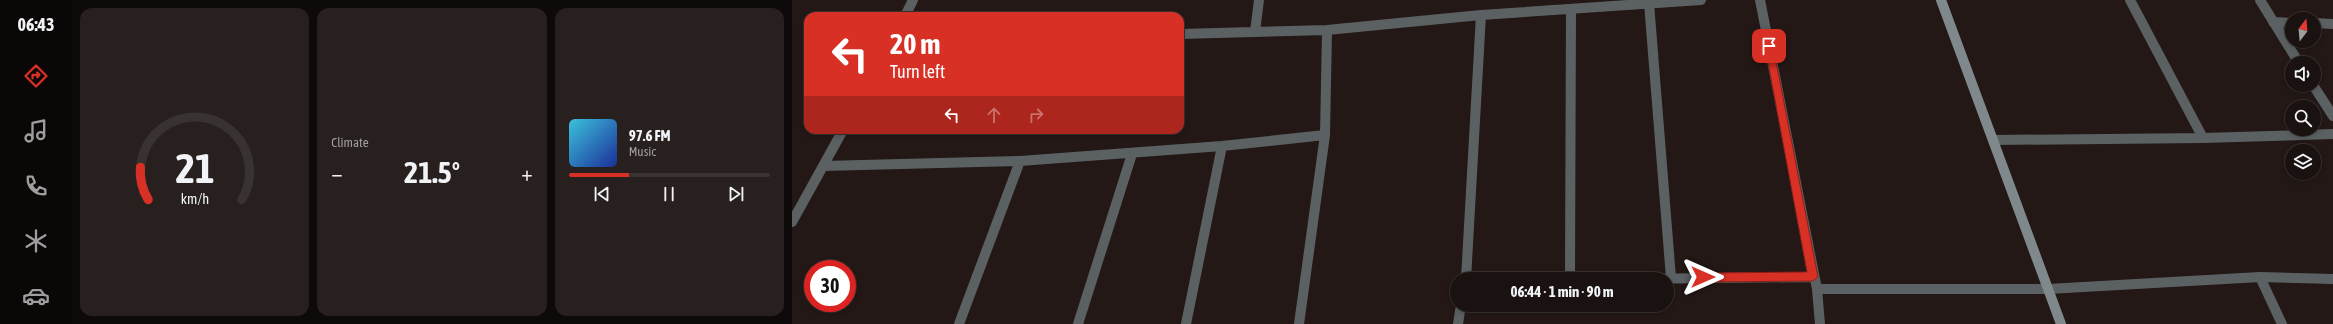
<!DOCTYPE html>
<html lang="en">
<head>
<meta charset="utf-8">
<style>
  body { margin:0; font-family:"Asap Condensed",sans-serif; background:#27201e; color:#f1f3f6; height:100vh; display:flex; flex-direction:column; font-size:15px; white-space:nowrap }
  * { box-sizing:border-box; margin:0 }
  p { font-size:13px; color:#9f9e9f }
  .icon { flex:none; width:22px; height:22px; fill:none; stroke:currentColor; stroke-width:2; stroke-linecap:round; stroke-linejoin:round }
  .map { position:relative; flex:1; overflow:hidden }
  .drawer { display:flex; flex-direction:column; gap:8px; padding:8px; background:#0e0a09; width:720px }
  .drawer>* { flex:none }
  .hud { position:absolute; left:12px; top:12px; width:380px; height:122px; border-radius:12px; box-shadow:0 2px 6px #0003,0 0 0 1px #383230; background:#d93025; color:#fff; overflow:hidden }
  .needle { width:26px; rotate:16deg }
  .controls { position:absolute; left:1493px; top:12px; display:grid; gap:8px }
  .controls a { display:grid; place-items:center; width:36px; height:36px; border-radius:50%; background:#1a1210; box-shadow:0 2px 6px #0003,0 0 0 1px #383230; font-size:20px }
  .speed { position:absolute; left:12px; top:260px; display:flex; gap:8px; font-size:20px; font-weight:700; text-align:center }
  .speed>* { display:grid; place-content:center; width:52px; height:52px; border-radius:50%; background:#1a1210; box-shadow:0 2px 6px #0003,0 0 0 1px #383230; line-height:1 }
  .speed .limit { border:6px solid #d22; background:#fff; color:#111 }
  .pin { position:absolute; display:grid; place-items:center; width:34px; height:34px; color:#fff; margin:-17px; border-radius:8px; box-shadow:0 2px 6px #0006 }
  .me { position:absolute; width:44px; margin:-22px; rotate:90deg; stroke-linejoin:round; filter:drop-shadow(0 0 3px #0008) }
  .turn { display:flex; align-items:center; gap:14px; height:84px; padding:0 20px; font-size:18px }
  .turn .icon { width:52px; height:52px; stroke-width:2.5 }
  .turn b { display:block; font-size:28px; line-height:34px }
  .lanes { display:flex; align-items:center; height:38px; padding:0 20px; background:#0003; justify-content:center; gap:20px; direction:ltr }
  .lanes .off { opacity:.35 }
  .big { font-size:30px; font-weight:700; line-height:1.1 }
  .drawer .widget { flex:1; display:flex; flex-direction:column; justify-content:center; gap:6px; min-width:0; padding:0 14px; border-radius:12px; background:#27201e }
  .drawer .dial { align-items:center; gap:0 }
  .dial svg { height:104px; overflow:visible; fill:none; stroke:#383230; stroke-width:7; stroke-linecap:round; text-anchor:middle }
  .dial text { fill:#f1f3f6; stroke:none }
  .song { display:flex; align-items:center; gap:12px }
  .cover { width:48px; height:48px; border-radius:6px; background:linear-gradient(135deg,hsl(190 70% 55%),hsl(230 70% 35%)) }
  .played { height:4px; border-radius:2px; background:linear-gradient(90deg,#d93025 30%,#383230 30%) }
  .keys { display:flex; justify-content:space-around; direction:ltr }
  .heat { display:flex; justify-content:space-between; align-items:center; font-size:22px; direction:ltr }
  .drawer .tiles { flex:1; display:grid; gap:8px; grid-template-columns:repeat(3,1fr) }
  .trip { position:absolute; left:658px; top:272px; width:224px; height:40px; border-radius:20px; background:#1a1210; box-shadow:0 2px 6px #0003,0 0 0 1px #383230; font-weight:700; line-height:40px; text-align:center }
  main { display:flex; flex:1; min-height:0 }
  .dock { display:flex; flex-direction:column; width:72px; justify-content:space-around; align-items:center; background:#0a0706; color:#9f9e9f }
  .dock .icon { width:28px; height:28px }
  .dock .selected { color:#d93025 }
  .dock b { font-size:18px; color:#f1f3f6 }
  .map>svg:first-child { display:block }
</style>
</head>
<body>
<main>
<nav class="dock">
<b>06:43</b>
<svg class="icon selected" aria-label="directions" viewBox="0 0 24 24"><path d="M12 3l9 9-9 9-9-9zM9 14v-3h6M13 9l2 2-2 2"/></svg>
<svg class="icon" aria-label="music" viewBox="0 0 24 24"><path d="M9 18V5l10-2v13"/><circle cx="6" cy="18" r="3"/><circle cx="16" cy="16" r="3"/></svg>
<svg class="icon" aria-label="phone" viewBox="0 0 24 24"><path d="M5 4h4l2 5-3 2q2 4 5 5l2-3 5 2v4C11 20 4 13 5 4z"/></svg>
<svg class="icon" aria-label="climate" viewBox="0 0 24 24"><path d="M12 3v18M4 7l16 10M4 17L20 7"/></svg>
<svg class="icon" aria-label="car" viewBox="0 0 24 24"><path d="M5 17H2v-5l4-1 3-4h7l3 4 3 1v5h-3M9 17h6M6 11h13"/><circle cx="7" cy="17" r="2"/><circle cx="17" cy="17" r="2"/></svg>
</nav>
<section class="drawer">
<div class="tiles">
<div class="widget dial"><svg viewBox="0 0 100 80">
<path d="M14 69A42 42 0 1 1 86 69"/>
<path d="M14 69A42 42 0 0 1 8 44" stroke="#d93025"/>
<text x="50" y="56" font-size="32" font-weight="700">21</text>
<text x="50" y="72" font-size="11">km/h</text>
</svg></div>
<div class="widget"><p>Climate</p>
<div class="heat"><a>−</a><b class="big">21.5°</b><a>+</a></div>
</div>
<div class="widget">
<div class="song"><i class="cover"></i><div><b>97.6 FM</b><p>Music</p></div></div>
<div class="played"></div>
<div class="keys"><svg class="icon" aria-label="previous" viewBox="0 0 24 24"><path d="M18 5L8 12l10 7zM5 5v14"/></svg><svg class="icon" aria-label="pause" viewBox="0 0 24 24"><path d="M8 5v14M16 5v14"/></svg><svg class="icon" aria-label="next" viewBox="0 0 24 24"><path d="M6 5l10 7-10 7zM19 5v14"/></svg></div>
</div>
</div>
</section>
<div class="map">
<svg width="1541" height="324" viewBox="0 0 1541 324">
  <rect width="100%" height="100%" fill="#231815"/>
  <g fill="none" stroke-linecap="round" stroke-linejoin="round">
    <path stroke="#5b6163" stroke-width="10" d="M968,0L1025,289L1028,324
      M1338,0L1411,138
      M1468,0L1507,63
      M857,3L879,278
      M113,16L121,0
      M1481,22L1500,23
      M1522,23L1541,24
      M463,32L467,0
      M388,34L535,30L689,15L909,0
      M1521,85L1541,116
      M1201,140L1411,138L1541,134
      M31,166L228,161L430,146L533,135
      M0,222L51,130
      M1468,277L1490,324
      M674,278L697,279
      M674,279L689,15
      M778,279L779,9
      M840,279L1021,277
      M1025,289H1256L1468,277L1541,279
      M167,324L228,161
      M286,324L340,154
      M394,324L430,146
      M507,324L533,135L535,30
      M666,324L669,305"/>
    <path stroke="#7f898c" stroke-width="10" d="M1149,0L1269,324"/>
  </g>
  <path fill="#d93025" stroke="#8d1f18" d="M977,43L981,46L1026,277L1021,281L911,282L906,277L911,273L1015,272L973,46Z"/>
</svg>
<div class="controls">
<a><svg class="needle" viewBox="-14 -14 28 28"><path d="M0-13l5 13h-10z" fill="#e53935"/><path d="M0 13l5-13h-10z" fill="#9f9e9f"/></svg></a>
<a><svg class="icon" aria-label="sound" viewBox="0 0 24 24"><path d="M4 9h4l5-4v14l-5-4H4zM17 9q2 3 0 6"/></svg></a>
<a><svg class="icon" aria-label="search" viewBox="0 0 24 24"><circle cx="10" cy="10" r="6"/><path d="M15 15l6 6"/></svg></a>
<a><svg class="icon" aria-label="layers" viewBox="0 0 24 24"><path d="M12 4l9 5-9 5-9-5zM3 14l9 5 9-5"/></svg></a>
</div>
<div class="speed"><div class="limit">30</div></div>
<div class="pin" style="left:977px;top:46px;background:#d93025"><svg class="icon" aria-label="arrive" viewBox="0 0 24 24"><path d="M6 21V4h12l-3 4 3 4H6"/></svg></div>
<svg class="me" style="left:911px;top:277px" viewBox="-20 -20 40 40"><path d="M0-17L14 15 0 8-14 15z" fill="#d93025" stroke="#fff" stroke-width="4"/></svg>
<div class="trip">06:44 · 1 min · 90 m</div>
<div class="hud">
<div class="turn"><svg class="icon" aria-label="left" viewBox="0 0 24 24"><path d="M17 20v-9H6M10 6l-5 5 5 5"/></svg><div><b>20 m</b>Turn left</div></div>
<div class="lanes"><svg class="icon" aria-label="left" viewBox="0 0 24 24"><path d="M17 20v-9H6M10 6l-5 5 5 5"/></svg><svg class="icon off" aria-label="ahead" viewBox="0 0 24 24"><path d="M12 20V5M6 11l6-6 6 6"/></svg><svg class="icon off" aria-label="right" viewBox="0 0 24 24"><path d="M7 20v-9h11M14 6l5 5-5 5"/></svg></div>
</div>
</div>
</main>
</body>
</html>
